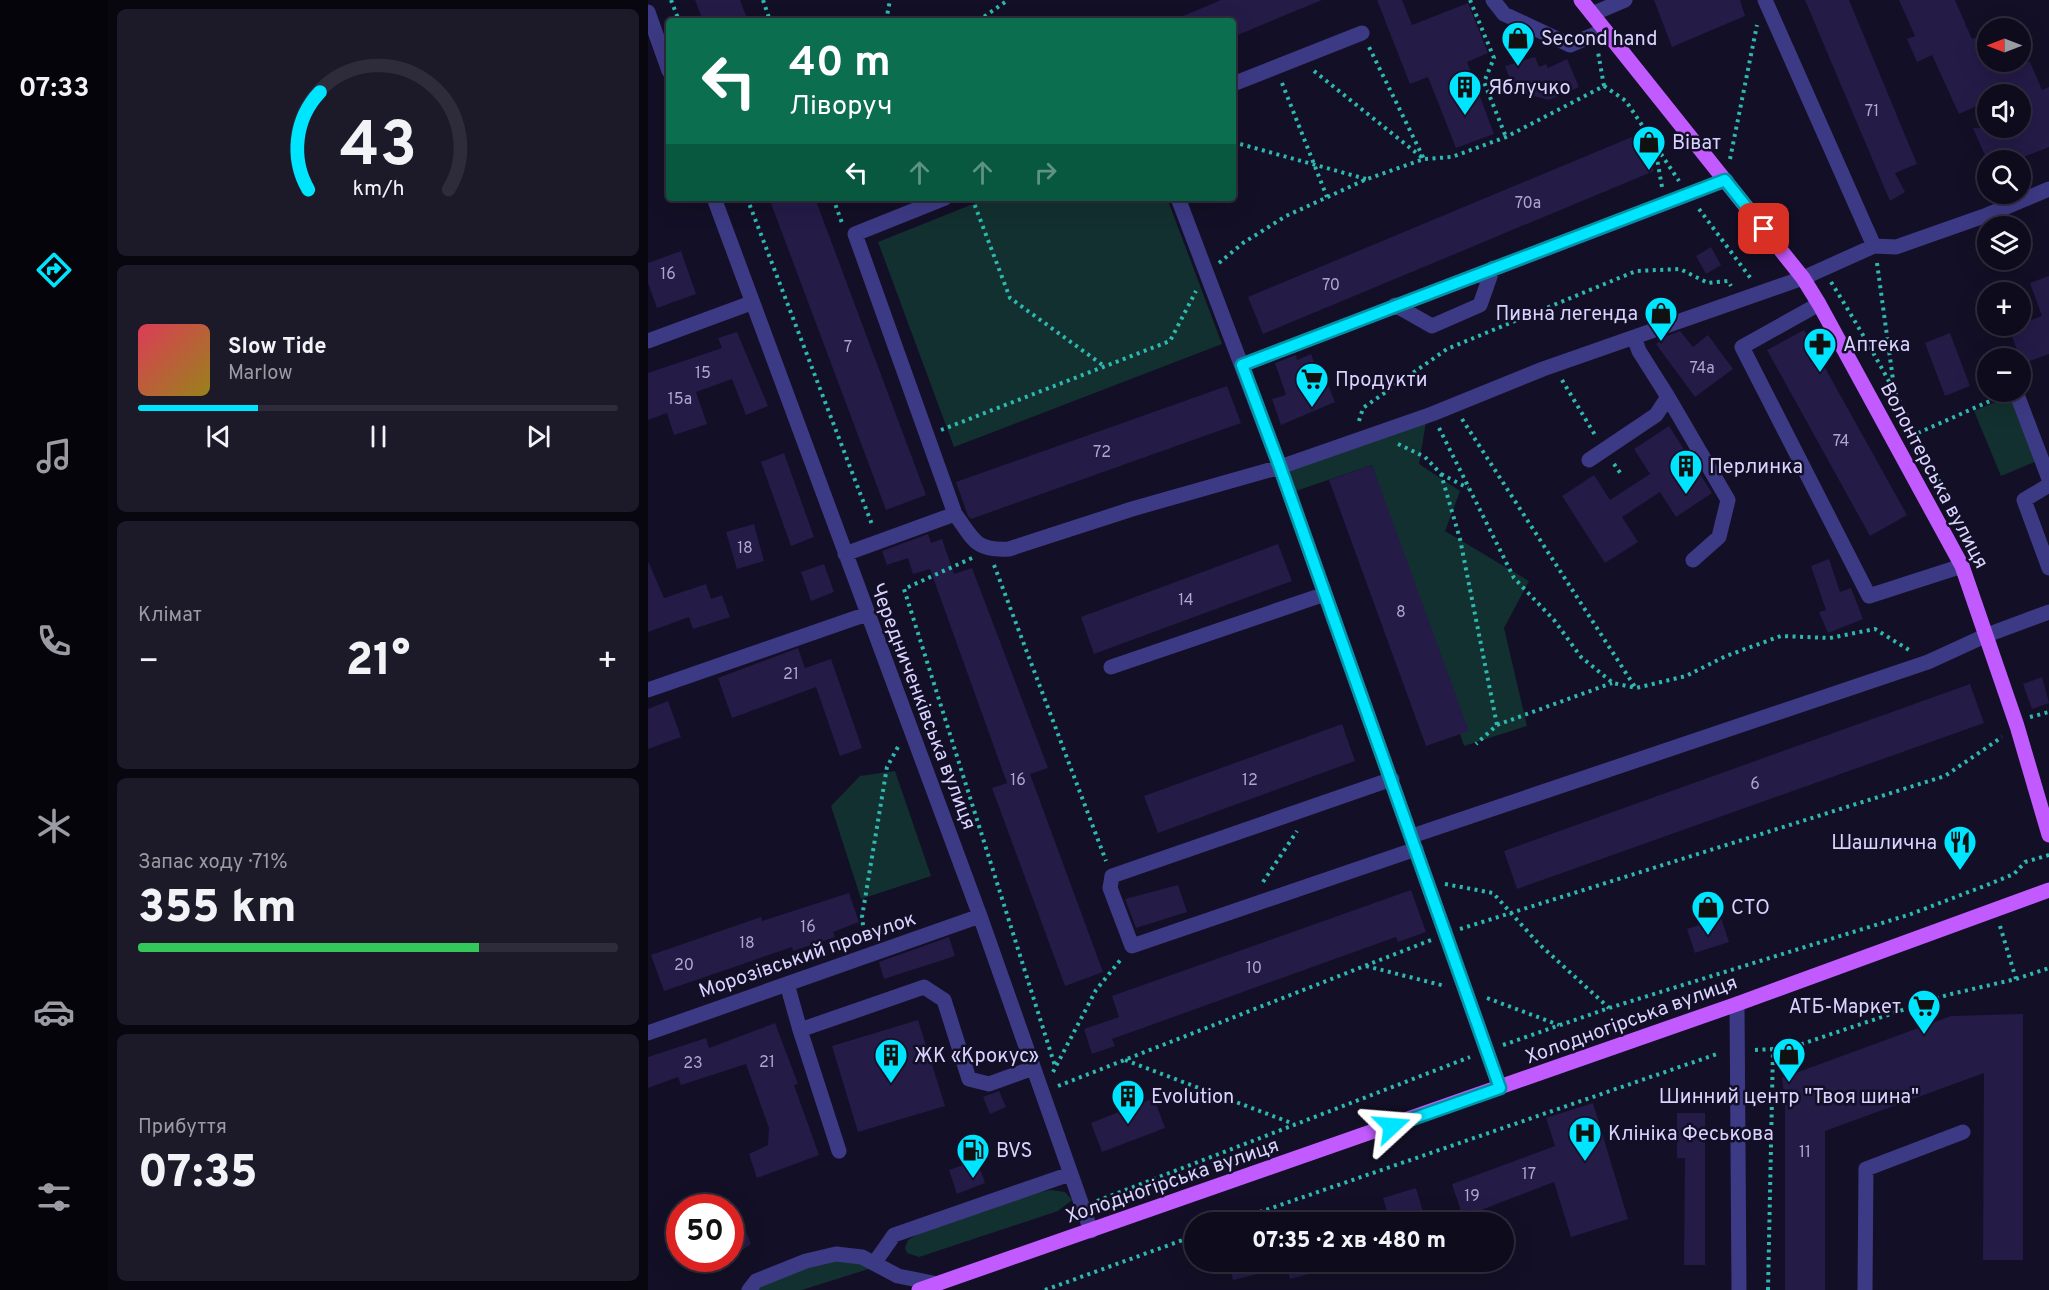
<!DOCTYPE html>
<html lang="uk">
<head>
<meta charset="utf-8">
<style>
  body { margin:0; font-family:Overpass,sans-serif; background:#1c1929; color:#f1f3f6; height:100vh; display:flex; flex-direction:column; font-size:22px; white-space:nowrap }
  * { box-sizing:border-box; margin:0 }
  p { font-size:20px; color:#9b9ba3 }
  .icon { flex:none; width:33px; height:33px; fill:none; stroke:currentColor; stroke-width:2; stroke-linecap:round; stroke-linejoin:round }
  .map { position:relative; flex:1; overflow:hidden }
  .drawer { display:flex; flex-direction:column; gap:9px; padding:9px; background:#08060f; width:540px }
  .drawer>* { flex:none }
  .top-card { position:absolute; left:18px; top:18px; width:570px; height:183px; border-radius:6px; box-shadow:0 6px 24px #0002,0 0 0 2px #2e2b3b; background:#0b6e4f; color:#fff; overflow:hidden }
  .needle { width:39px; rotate:270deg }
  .fabs { position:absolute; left:1329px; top:18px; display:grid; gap:12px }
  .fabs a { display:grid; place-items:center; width:54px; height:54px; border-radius:50%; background:#0e0b1c; box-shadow:0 6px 24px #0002,0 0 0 2px #2e2b3b; font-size:30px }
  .speed { position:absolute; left:18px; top:1194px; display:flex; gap:12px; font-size:30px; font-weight:700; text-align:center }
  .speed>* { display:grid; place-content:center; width:78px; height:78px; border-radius:50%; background:#0e0b1c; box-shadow:0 6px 24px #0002,0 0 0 2px #2e2b3b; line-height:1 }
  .speed .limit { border:9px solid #d22; background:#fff; color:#111 }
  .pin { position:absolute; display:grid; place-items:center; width:51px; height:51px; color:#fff; margin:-26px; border-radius:12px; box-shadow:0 3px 9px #0006 }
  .me { position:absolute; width:66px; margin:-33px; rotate:71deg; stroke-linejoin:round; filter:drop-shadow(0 0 4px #0008) }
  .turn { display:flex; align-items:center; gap:21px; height:126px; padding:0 24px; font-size:27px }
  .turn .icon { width:78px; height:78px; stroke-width:2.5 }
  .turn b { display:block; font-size:42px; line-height:51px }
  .lanes { display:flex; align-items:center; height:57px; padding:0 24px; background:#0003; justify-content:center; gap:30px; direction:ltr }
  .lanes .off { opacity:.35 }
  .big { font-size:45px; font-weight:800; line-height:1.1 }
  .drawer .widget { flex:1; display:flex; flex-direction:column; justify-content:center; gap:9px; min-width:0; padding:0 21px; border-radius:9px; background:#1c1929 }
  .drawer .dial { align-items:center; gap:0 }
  .dial svg { height:156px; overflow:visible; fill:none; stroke:#2e2b3b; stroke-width:7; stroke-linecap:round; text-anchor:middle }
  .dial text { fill:#f1f3f6; stroke:none }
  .song { display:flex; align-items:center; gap:18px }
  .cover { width:72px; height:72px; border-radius:9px; background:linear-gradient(135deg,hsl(350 70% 55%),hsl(50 70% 35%)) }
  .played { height:6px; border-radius:3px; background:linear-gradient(90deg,#00e5ff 25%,#2e2b3b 25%) }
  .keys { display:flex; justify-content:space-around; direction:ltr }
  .heat { display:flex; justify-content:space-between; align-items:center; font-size:33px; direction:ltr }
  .charge { height:9px; border-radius:4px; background:linear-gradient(90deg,#34c759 71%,#2e2b3b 0) }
  .trip { position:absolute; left:536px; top:1212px; width:330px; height:60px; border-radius:30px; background:#0e0b1c; box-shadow:0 6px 24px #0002,0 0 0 2px #2e2b3b; font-weight:800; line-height:60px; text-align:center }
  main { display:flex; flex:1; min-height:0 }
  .dock { display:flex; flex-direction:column; width:108px; justify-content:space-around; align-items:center; background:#06040b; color:#9b9ba3 }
  .dock .icon { width:42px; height:42px }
  .dock .current { color:#00e5ff }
  .dock b { font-size:27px; color:#f1f3f6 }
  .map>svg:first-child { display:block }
</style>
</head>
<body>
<main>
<nav class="dock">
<b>07:33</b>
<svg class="icon current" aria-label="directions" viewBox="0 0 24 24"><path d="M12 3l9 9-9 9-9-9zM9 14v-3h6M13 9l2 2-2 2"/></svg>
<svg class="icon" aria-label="music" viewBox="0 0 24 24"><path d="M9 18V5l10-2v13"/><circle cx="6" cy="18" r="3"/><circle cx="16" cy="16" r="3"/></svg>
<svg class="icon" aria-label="phone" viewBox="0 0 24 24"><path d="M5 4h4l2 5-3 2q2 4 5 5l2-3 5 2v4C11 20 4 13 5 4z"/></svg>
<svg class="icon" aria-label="climate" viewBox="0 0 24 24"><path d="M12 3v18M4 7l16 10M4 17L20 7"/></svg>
<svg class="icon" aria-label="car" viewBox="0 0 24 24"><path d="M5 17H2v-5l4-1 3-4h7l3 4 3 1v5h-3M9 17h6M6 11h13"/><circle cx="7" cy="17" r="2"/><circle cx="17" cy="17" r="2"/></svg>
<svg class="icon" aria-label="filters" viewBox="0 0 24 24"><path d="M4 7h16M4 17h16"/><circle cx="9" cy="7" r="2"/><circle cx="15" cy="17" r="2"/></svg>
</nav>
<section class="drawer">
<div class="widget dial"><svg viewBox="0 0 100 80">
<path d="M14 69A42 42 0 1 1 86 69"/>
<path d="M14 69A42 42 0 0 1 20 19" stroke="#00e5ff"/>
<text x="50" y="56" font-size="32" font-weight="700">43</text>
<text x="50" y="72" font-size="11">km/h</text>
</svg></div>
<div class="widget">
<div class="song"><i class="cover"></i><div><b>Slow Tide</b><p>Marlow</p></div></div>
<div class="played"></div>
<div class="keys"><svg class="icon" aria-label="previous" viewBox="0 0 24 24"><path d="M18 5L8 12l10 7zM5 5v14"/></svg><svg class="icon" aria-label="pause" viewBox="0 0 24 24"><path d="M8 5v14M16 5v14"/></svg><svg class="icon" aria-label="next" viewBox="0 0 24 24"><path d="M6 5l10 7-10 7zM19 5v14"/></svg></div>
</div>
<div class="widget"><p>Клімат</p>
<div class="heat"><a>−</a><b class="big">21°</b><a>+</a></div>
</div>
<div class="widget"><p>Запас ходу · 71%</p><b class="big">355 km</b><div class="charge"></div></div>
<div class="widget"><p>Прибуття</p><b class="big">07:35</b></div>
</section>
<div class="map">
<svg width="1401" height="1290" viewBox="0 0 1401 1290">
  <rect width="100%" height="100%" fill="#130f26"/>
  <path fill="#12302f" d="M340,198H519L574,344L306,447L230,242Z
    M1362,396L1389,461L1353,476L1326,411Z
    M778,422L771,464L812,491L797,531L881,581L856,628L879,726L816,746L724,465L648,491L640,470Z
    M247,771L283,876L213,899L183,806L212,776Z
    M404,1190L417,1192L424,1200L410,1211L271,1257L259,1253L257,1248L260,1240L272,1233L392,1192Z
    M185,1256L227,1267L154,1290H105Z"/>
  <path fill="#241b47" d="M47,0H92L100,21H55Z
    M573,0H674L585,37V21H523Z
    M729,0H754L764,25L820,3L840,53L819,62L846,134L808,148L780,77L762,84Z
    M1006,0H1092L1097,16L1024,47Z
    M1157,0H1201L1269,164L1247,173L1257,192L1242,201Z
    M1251,0H1307L1324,39L1340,32V62H1382L1394,90L1401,87V147L1368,160H1339L1325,128H1372V94H1340V101L1311,114L1284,55L1269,62L1259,39L1267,36Z
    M887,57L891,67L898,64L900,68L919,59L931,87L901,100L866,91L857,66Z
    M991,134L1006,171L615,334L600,297Z
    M121,198H167L278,495L238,510Z
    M1063,247L1073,265L1058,274L1048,256Z
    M33,251L48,294L9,308L0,283V263Z
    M1401,276V354L1374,364L1361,328L1394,316L1382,283Z
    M1156,330L1259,515L1222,536L1119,350Z
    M1032,331L1045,347L1060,335L1085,369L1047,397L1008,344L1017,337Z
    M89,332L120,406L98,415L84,379L48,392L59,424L26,435L19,413L0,420V373L74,348L70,338Z
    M1302,333L1322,386L1297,396L1277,343Z
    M663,354L675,387L680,385L687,402L633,425L624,399L638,395L627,363L648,355L649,360Z
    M579,386L593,423L323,519L320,516L308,482Z
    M1021,426L1064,493L1028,517L1012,492L974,517L990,542L957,563L914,496L946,475L962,500L1002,474L986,449Z
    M136,453L166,537L143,546L113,462Z
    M724,465L821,731L778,746L681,480Z
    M106,524L116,561L89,569L78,532Z
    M280,534L283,543L294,539L306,574L324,568L400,768L382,774L455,972L417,986L344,788L359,783L282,569L265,574L260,558L239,565L234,551Z
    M630,544L644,581L446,654L433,617Z
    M1181,559L1192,592L1203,588L1215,619L1180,633L1171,612L1178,610L1163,566Z
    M0,561L16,598L58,584L63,599L74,595L82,617L45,629L41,617L0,632Z
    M176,564L186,592L163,601L153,572Z
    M150,648L157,668L183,659L214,748L192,756L168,687L84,718L70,678Z
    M1394,677L1401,703L1384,709L1375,684Z
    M1322,684L1336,723L869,889L856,851Z
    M20,701L33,737L0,749V709Z
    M694,724L707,761L510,833L496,796Z
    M530,885L539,912L488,928L477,899Z
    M763,890L778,932L750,942L748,937L464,1039L467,1046L444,1054L436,1029L471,1017L464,996Z
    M201,893L211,922L185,932L187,937L145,951L144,947L16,991L3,955L113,917L114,921Z
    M1073,918L1081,942L1047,953L1039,929Z
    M301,937L307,956L236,979L231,962Z
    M1375,1014V1260H1335L1336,1073L1177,1131V1290H1137V1103L1134,1078L1303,1016Z
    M270,1020L297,1106L210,1132L184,1046Z
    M127,1023L150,1084L146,1085L171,1155L109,1178L101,1154L120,1145L121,1128L98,1064L33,1085L30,1077L0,1088V1057L58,1038L61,1048Z
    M351,1091L358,1107L342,1114L335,1097Z
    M506,1098L517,1128L454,1152L443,1123Z
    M945,1103L980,1219L923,1237L906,1182L815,1217L804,1184L907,1146L898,1118Z
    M1029,1113H1057V1265H1036L1037,1158H1029Z
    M329,1160L337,1183L309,1194L301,1170Z
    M768,1188L778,1222H742L735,1198Z
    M82,1232L99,1234L103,1244L82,1259Z
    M581,1262H636L637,1267L585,1280Z
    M638,1262H687L688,1267L642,1279Z"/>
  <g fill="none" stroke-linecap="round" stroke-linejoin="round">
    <path stroke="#2fb8b0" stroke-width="4" stroke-dasharray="3 4.5" stroke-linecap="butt" d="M23,0L31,21
      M115,0L122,21
      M822,0L846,58L836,82L858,137
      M238,21L242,0
      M330,21L360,0
      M666,71L776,159L721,47
      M634,83L679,197
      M956,86L978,101L1031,181
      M585,142L718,179
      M1007,147L1014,187
      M1082,159L1109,25
      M99,198L225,527
      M185,198L194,223
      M324,198L362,298L456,366
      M1051,209L1104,280
      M571,263L595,243L638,216L719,179L776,159L804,157L858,137L956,86L950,52
      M1229,263L1246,387
      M1183,282C1226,351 1264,421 1297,494
      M914,380L947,435
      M814,419L987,687
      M711,421L715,408L799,349L988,271L1032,269L1060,283L1080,281L1083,286
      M791,428L866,578L906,620L933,657L965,683L988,688L1038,676L1078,656L1133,636L1182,638L1227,629L1261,650
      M293,430L522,341L548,291
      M1270,433L1351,397
      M750,444L777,457L793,474L812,539L849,725L828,744
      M966,464L973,474
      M793,474L820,488
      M324,558L256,589L407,1066
      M346,565L458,861
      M1382,717L1401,712
      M849,725L964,683
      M615,882L649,831
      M797,884L845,893L890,943L961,1008
      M1352,926L1368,979
      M812,929L1297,776L1354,737
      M217,940L214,917L239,767L251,745
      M718,966L797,986
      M839,998L911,1025
      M855,1045L961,1008L1263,914L1339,885L1366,874L1377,862L1401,855
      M1107,1050L1125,1049
      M477,1060L646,1124
      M405,1072L448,990L474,958
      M410,1086L783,940
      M449,1201L822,1057
      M583,1222L1072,1053
      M397,1290L546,1236
      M1120,1290L1125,1049L1136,1050L1299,995L1368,979L1401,968"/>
    <path stroke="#3d3a85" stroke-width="15" d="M845,0L856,14L922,45L957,30
      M1117,0L1226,246
      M0,12L21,71
      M944,14L977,0
      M585,84L714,33
      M66,198L332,916L443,1231
      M530,198L632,467L852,1088
      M1171,304L1094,347L1221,596L1314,566
      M747,305L784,326L832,305L845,268
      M0,341L103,303
      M594,365L1078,180
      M1368,392L1401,479
      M1020,397L1080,500L1071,537L1045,560
      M941,460L1008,415L1020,397L991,351L986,337
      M1401,485L1376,500L1401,568
      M307,514C326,540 327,551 361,549L484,509L632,467L784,414L895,369L1155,278L1226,246L1248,247L1339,215L1401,189
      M197,554L307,514L207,234L297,198
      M463,667L677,594
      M0,690L219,614
      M744,779L464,876L462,888L484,946L768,849
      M764,836L1280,662L1339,635L1401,612
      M139,984L152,1030
      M1089,1004L1091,1290
      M0,1033L332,916
      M191,1151L152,1030L276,987L296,1000L321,1079L341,1084L385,1068
      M227,1262L246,1235L422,1174
      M101,1290L108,1281L158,1261L188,1254L214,1257L250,1276L290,1284
      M1217,1290L1218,1169L1315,1132"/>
    <path stroke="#c25bff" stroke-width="15" d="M933,0L1155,278L1171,304L1314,566L1369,726L1401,835
      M271,1290L1089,1004L1401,890"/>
  </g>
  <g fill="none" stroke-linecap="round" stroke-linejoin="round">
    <defs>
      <path id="route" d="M744,1126L852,1088L632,467L594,365L1077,180L1116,229"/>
    </defs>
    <use href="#route" stroke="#0095a6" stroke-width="15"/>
    <use href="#route" stroke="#00e5ff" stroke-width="10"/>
  </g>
  <defs>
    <symbol id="shop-pin" viewBox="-11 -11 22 30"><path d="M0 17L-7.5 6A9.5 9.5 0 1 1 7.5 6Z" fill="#00e5ff" stroke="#130f26"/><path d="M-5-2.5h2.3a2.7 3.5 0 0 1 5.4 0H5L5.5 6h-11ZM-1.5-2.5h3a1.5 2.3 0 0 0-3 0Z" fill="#111"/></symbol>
    <symbol id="building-pin" viewBox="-11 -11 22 30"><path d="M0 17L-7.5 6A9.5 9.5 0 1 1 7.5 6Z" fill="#00e5ff" stroke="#130f26"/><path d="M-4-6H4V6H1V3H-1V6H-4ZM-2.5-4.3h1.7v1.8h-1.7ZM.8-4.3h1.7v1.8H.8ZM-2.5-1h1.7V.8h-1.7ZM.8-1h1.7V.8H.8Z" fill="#111"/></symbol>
    <symbol id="pharmacy-pin" viewBox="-11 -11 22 30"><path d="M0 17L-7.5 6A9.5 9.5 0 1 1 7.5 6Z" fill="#00e5ff" stroke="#130f26"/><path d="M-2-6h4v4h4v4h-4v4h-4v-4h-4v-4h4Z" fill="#111"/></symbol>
    <symbol id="supermarket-pin" viewBox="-11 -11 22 30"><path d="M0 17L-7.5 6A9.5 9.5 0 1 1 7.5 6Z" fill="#00e5ff" stroke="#130f26"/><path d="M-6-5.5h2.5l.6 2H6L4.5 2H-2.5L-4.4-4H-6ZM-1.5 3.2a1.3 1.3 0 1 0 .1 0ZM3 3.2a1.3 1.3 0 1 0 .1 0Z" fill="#111"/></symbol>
    <symbol id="restaurant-pin" viewBox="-11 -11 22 30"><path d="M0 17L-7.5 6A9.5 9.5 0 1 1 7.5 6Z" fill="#00e5ff" stroke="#130f26"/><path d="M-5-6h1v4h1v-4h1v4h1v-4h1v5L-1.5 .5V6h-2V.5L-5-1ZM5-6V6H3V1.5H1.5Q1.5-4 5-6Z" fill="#111"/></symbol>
    <symbol id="hospital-pin" viewBox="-11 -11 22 30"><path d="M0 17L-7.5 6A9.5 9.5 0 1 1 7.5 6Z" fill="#00e5ff" stroke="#130f26"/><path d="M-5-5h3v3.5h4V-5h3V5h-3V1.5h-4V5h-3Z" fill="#111"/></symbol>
    <symbol id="fuel-pin" viewBox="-11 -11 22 30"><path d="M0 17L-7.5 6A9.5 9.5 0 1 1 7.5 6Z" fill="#00e5ff" stroke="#130f26"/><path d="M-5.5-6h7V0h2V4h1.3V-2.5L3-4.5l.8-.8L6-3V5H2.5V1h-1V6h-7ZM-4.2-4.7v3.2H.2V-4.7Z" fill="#111"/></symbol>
  </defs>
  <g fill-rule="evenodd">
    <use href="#shop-pin" x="851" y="19" width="38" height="52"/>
    <use href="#building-pin" x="798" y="68" width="38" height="52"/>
    <use href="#shop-pin" x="982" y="123" width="38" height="52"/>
    <use href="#shop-pin" x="994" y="294" width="38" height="52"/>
    <use href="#pharmacy-pin" x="1153" y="325" width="38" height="52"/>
    <use href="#supermarket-pin" x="645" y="360" width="38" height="52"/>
    <use href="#building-pin" x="1019" y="447" width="38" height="52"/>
    <use href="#restaurant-pin" x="1293" y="823" width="38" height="52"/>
    <use href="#shop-pin" x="1041" y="888" width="38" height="52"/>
    <use href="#supermarket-pin" x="1257" y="987" width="38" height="52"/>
    <use href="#shop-pin" x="1122" y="1035" width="38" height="52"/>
    <use href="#building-pin" x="224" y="1036" width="38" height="52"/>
    <use href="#building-pin" x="461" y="1077" width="38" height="52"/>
    <use href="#hospital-pin" x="918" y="1114" width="38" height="52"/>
    <use href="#fuel-pin" x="306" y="1131" width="38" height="52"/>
  </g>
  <g text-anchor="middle" stroke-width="5" stroke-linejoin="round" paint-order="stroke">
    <g font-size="16" fill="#aca6d1">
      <text x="1224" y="116">71</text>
      <text x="880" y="208">70а</text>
      <text x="20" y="279">16</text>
      <text x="683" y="290">70</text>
      <text x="200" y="352">7</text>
      <text x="1054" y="373">74а</text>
      <text x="55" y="378">15</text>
      <text x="32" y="404">15а</text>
      <text x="1193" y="446">74</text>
      <text x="454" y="457">72</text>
      <text x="97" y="553">18</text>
      <text x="538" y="605">14</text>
      <text x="753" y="617">8</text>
      <text x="143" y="679">21</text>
      <text x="370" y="785">16</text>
      <text x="602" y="785">12</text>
      <text x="1107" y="789">6</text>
      <text x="160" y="932">16</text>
      <text x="99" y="948">18</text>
      <text x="36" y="970">20</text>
      <text x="606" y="973">10</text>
      <text x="119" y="1067">21</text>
      <text x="45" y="1068">23</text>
      <text x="1157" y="1157">11</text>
      <text x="881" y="1179">17</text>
      <text x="824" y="1201">19</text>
    </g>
    <g font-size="20" fill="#d9d4ff" stroke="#130f26" text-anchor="start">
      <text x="893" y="45">Second hand</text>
      <text x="840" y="94">Яблучко</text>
      <text x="1024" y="149">Віват</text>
      <text x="990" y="320" text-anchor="end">Пивна легенда</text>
      <text x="1195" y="351">Аптека</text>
      <text x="687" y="386">Продукти</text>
      <text x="1061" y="473">Перлинка</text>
      <text x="1289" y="849" text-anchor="end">Шашлична</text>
      <text x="1083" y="914">СТО</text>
      <text x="1253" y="1013" text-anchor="end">АТБ-Маркет</text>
      <text x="266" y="1062">ЖК «Крокус»</text>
      <text x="503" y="1103">Evolution</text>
      <text x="1141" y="1103" text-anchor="middle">Шинний центр "Твоя шина"</text>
      <text x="960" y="1140">Клініка Феськова</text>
      <text x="348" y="1157">BVS</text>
    </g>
    <g font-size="20" fill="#d9d4ff" stroke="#130f26">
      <text transform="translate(1287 475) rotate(62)" y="7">Волонтерська вулиця</text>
      <text transform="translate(276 706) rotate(69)" y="7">Чередниченківська вулиця</text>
      <text transform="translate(159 954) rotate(-19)" y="7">Морозівський провулок</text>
      <text transform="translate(983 1019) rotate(-20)" y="7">Холодногірська вулиця</text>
      <text transform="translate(524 1180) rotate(-19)" y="7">Холодногірська вулиця</text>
    </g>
  </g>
</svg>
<div class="fabs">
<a><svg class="needle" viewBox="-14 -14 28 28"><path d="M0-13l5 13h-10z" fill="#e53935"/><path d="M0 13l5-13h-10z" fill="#9b9ba3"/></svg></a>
<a><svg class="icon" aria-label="sound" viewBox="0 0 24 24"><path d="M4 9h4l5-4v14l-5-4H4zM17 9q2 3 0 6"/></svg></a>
<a><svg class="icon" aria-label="search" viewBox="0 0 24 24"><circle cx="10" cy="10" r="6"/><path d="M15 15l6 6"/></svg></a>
<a><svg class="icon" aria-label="layers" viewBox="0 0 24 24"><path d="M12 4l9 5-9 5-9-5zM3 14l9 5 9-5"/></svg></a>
<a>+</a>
<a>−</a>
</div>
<div class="speed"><div class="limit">50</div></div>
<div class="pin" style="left:1116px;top:229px;background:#d93025"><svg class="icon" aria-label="arrive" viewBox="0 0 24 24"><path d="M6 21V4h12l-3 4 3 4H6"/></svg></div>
<svg class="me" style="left:744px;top:1126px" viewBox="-20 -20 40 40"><path d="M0-17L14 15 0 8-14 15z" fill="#00e5ff" stroke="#fff" stroke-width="4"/></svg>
<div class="trip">07:35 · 2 хв · 480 m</div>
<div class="top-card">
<div class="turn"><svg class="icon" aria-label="left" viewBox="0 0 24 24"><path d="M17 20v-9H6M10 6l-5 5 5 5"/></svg><div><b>40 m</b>Ліворуч</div></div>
<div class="lanes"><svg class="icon" aria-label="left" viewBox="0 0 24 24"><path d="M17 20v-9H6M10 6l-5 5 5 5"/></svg><svg class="icon off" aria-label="ahead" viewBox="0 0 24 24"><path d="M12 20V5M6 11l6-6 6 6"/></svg><svg class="icon off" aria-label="ahead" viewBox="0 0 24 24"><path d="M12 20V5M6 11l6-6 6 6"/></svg><svg class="icon off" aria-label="right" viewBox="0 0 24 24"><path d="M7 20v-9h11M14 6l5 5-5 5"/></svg></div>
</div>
</div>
</main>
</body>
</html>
